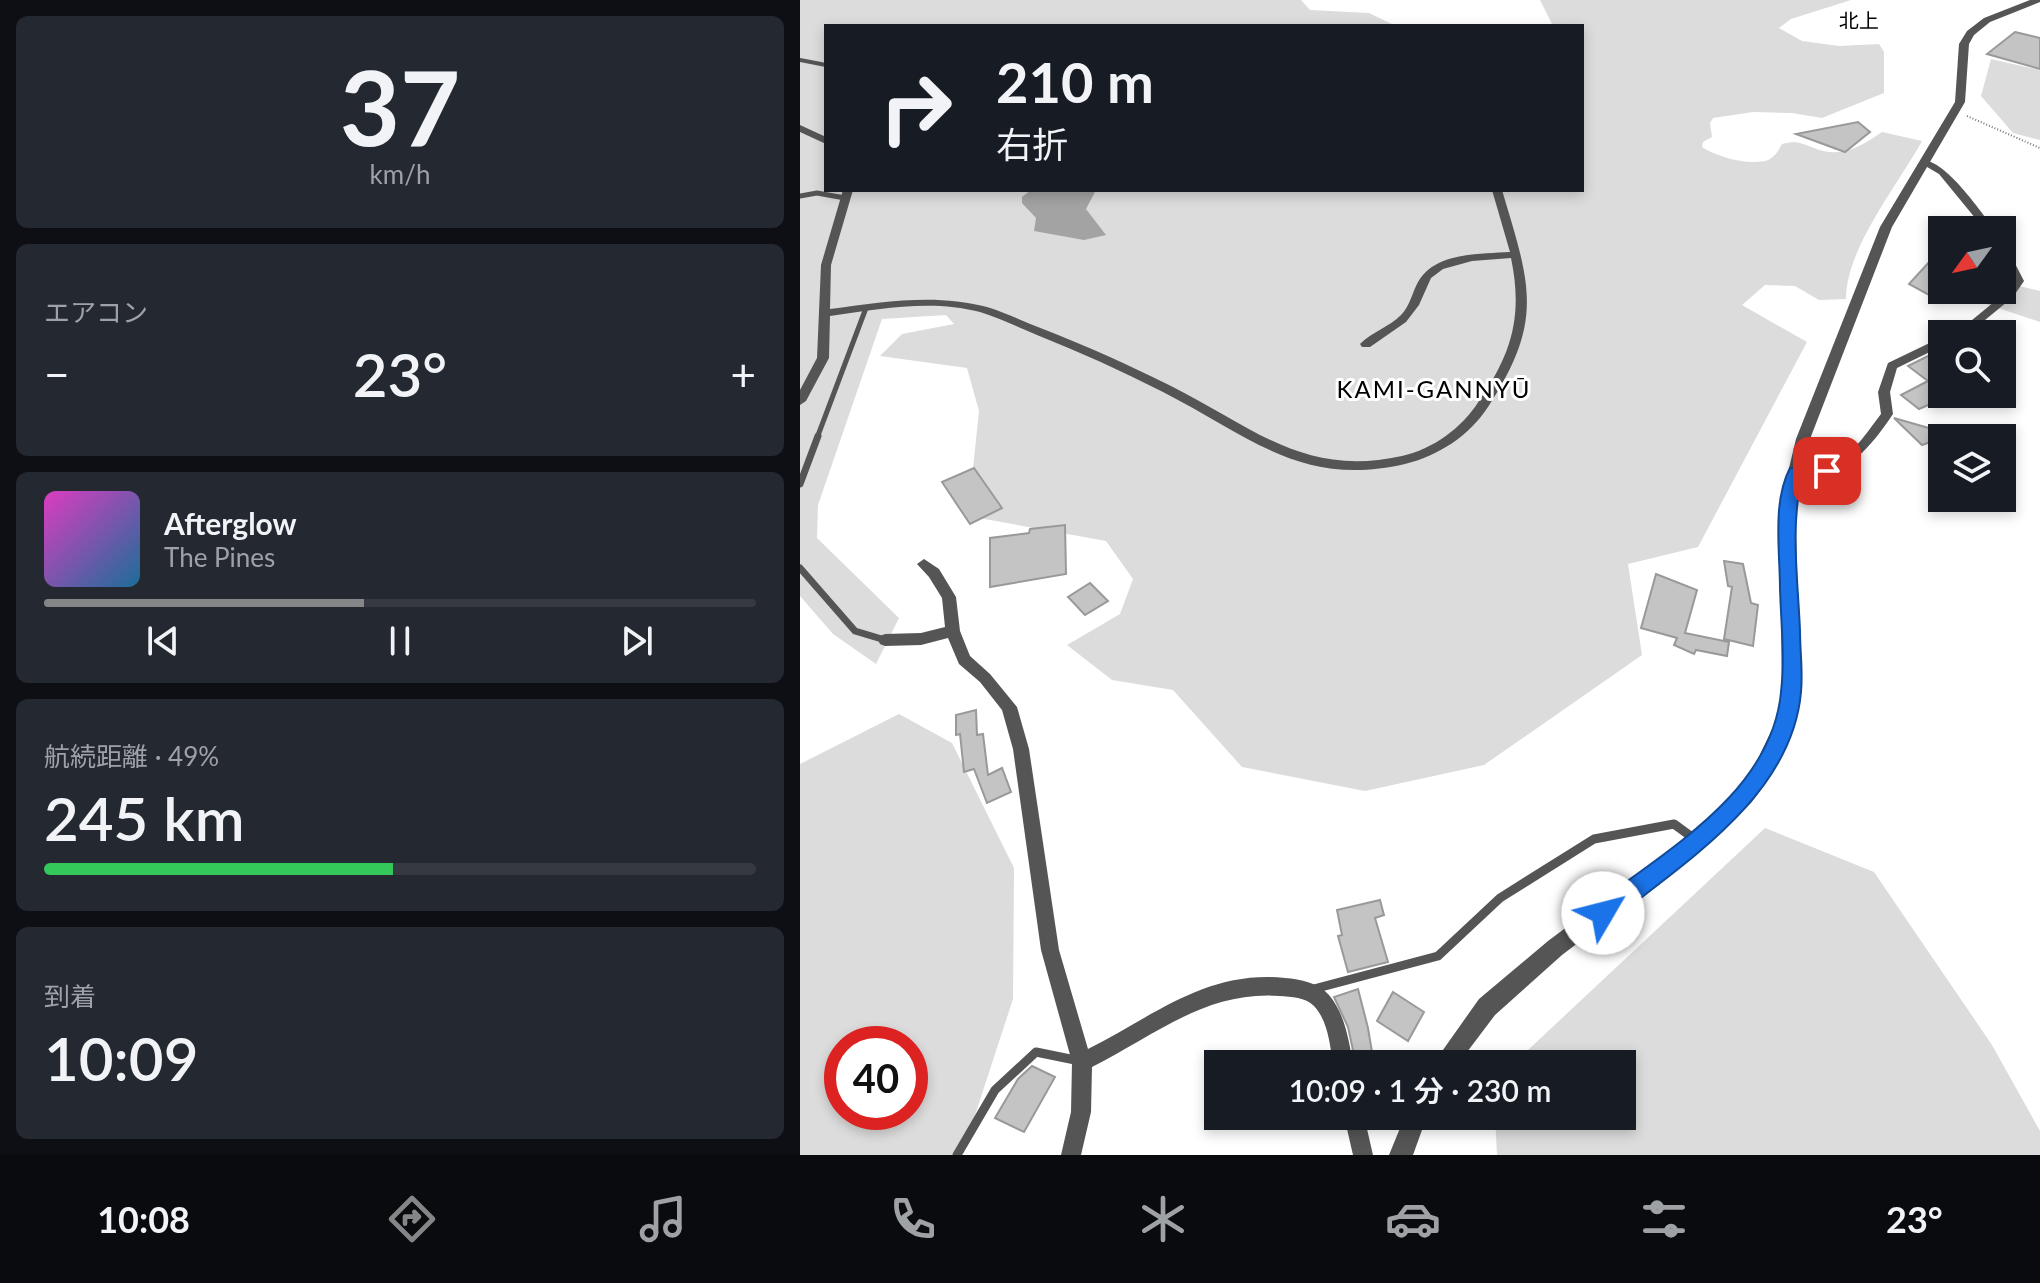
<!DOCTYPE html>
<html lang="ja">
<head>
<meta charset="utf-8">
<style>
  body { margin:0; font-family:Lato,"Noto Sans JP",sans-serif; background:#242831; color:#f1f3f6; height:100vh; display:flex; flex-direction:column; font-size:30px; white-space:nowrap }
  * { box-sizing:border-box; margin:0 }
  p { font-size:26px; color:#9ea1a6 }
  .icon { flex:none; width:44px; height:44px; fill:none; stroke:currentColor; stroke-width:2; stroke-linecap:round; stroke-linejoin:round }
  .map { position:relative; flex:1; overflow:hidden }
  .sheet { display:flex; flex-direction:column; gap:16px; padding:16px; background:#0d0f14; width:800px }
  .sheet>* { flex:none }
  .banner { position:absolute; left:24px; top:24px; width:760px; height:168px; border-radius:0px; box-shadow:0 4px 12px #0003; background:#171b24; color:#f1f3f6; overflow:hidden }
  .needle { width:52px; rotate:237deg }
  .tools { position:absolute; left:1128px; top:216px; display:grid; gap:16px }
  .tools a { display:grid; place-items:center; width:88px; height:88px; border-radius:0px; background:#171b24; box-shadow:0 4px 12px #0003; font-size:40px }
  .speed { position:absolute; left:24px; top:1026px; display:flex; gap:16px; font-size:40px; font-weight:700; text-align:center }
  .speed>* { display:grid; place-content:center; width:104px; height:104px; border-radius:50%; background:#171b24; box-shadow:0 4px 12px #0003; line-height:1 }
  .speed .limit { border:12px solid #d22; background:#fff; color:#111 }
  .pin { position:absolute; display:grid; place-items:center; width:68px; height:68px; color:#fff; margin:-34px; border-radius:16px; box-shadow:0 4px 12px #0006 }
  .me { position:absolute; width:88px; margin:-44px; rotate:53deg; stroke-linejoin:round; filter:drop-shadow(0 0 6px #0008) }
  .turn { display:flex; align-items:center; gap:28px; height:168px; padding:0 40px; font-size:36px }
  .turn .icon { width:104px; height:104px; stroke-width:2.5 }
  .turn b { display:block; font-size:56px; line-height:68px }
  .big { font-size:60px; font-weight:600; line-height:1.1 }
  .sheet .card { flex:1; display:flex; flex-direction:column; justify-content:center; gap:12px; min-width:0; padding:0 28px; border-radius:12px; background:#242831 }
  .sheet .dial { align-items:center; gap:0 }
  .dial b { font-size:104px; line-height:1 }
  .song { display:flex; align-items:center; gap:24px }
  .cover { width:96px; height:96px; border-radius:12px; background:linear-gradient(135deg,hsl(310 70% 55%),hsl(200 70% 35%)) }
  .played { height:8px; border-radius:4px; background:linear-gradient(90deg,#858687 45%,#363941 45%) }
  .keys { display:flex; justify-content:space-around; direction:ltr }
  .heat { display:flex; justify-content:space-between; align-items:center; font-size:44px; direction:ltr }
  .charge { height:12px; border-radius:6px; background:linear-gradient(90deg,#34c759 49%,#363941 0) }
  .trip { position:absolute; left:404px; top:1050px; width:432px; height:80px; border-radius:0px; background:#171b24; box-shadow:0 4px 12px #0003; font-weight:600; line-height:80px; text-align:center }
  .dock { display:flex; height:128px; justify-content:space-around; align-items:center; background:#090b0e; color:#9ea1a6 }
  .dock .icon { width:56px; height:56px }
  .dock .selected { color:#858687 }
  .dock b { font-size:36px; color:#f1f3f6 }
  main { display:flex; flex:1; min-height:0 }
  .map>svg:first-child { display:block }
</style>
</head>
<body>
<main>
<section class="sheet">
<div class="card dial"><b>37</b><p>km/h</p></div>
<div class="card"><p>エアコン</p>
<div class="heat"><a>−</a><b class="big">23°</b><a>+</a></div>
</div>
<div class="card">
<div class="song"><i class="cover"></i><div><b>Afterglow</b><p>The Pines</p></div></div>
<div class="played"></div>
<div class="keys"><svg class="icon" aria-label="previous" viewBox="0 0 24 24"><path d="M18 5L8 12l10 7zM5 5v14"/></svg><svg class="icon" aria-label="pause" viewBox="0 0 24 24"><path d="M8 5v14M16 5v14"/></svg><svg class="icon" aria-label="next" viewBox="0 0 24 24"><path d="M6 5l10 7-10 7zM19 5v14"/></svg></div>
</div>
<div class="card"><p>航続距離 · 49%</p><b class="big">245 km</b><div class="charge"></div></div>
<div class="card"><p>到着</p><b class="big">10:09</b></div>
</section>
<div class="map">
<svg width="1240" height="1155" viewBox="0 0 1240 1155">
  <rect width="100%" height="100%" fill="#fff"/>
  <path fill="#dcdcdc" fill-rule="evenodd" d="M0,0H501L510,10L569,13L596,26H26V190H782V26H753L740,0H1051L991,19L979,28L1002,41L1039,46L1079,44L1084,52V93L1022,118L992,113L953,112L913,118L910,123L912,137L903,142L902,147C917,157 946,165 965,161C974,159 978,151 982,144C996,140 1002,143 1014,148C1041,159 1060,147 1082,132L1122,141C1098,185 1046,248 1046,299L1019,300L995,286L965,285L942,305L1007,342L898,547L828,564L842,655L684,765L565,791L442,767L373,690L312,680L267,645L320,614L333,579L306,541L168,516L179,411L167,368L80,356L102,334L154,324L146,315L82,319L18,505L17,538L99,618L76,664L33,634L0,596Z
    M1191,59L1240,70V140L1213,133L1181,96Z
    M1202,282L1240,291V322L1168,298L1177,290H1202Z
    M99,714L152,743L214,868L213,999L162,1155H0V764ZM42,1044H110V1112H42Z
    M965,828L1074,872L1192,1045L1240,1131V1155H697L695,1116H822V1064H713Z"/>
  <path fill="#a3a3a3" d="M231,190H296L286,209L306,235L284,240L234,231L236,218L222,203V197Z"/>
  <path fill="#c4c4c4" stroke="#999" stroke-width="2" d="M1215,32L1240,38V69L1187,54Z
    M1058,122L1070,132L1045,152L996,134Z
    M1142,248V302L1109,284Z
    M1142,349V399L1119,409L1101,395L1128,381L1108,366Z
    M1094,418L1132,429L1142,438L1122,445Z
    M174,468L202,508L170,524L142,482Z
    M265,525L266,574L190,587V538L229,533L230,529Z
    M924,561L943,564L951,603L958,605L953,646L924,639L932,587L928,586Z
    M856,574L897,590L885,633L929,642L927,656L896,650L894,654L874,645L877,638L841,628Z
    M290,583L308,601L285,615L268,597Z
    M176,710L177,735L183,734L188,775L202,768L211,792L187,803L174,769L164,772L160,734L156,735V715Z
    M580,900L584,915L575,918L588,962L548,972L538,936L542,935L537,910Z
    M558,989L568,1028L574,1064H556L548,1027L534,997Z
    M593,992L624,1012L608,1041L577,1021Z
    M232,1066L255,1077L224,1132L195,1118L218,1079Z"/>
  <g fill="none" stroke-linecap="round" stroke-linejoin="round">
    <path stroke="#777" stroke-width="2" stroke-dasharray="1 2" stroke-linecap="butt" d="M1167,116L1240,148"/>
    <path stroke="#555" stroke-width="4" d="M0,60L26,65"/>
    <path stroke="#555" stroke-width="5" d="M0,196L17,193L45,198
      M17,438L66,308"/>
    <path stroke="#555" stroke-width="7" d="M0,484L18,436
      M0,568L55,631L85,640"/>
    <path stroke="#555" stroke-width="9" d="M510,990L638,956L700,898L794,839L874,824L896,840
      M157,1155L195,1090L236,1052L280,1061"/>
    <path fill="#555" fill-rule="evenodd" d="M0,125L26,137V144L0,132Z
      M1122,160C1146,160 1180,211 1195,230H1185L1139,174L1122,164Z
      M43,190H53L31,265L30,309C82,302 135,293 187,307C206,313 225,322 243,329C287,346 329,365 371,386C453,427 504,478 602,456C633,449 662,428 679,401C712,353 723,316 711,258L672,261L643,269L631,278L619,305L606,322L570,347H562L560,344C572,332 589,327 601,315C610,306 612,293 618,282C635,252 680,254 710,252L692,190H702C730,284 745,320 688,407C669,436 638,456 605,464C502,488 449,436 363,392C322,371 280,352 237,335C218,327 199,318 180,312C131,299 79,309 30,316L29,358L6,401L0,405V390L17,358L21,265Z
      M1202,245L1207,248L1224,281L1213,297L1168,334H1155L1205,293L1214,281L1202,258Z
      M1142,337V346L1097,368L1090,392L1093,414C1069,450 1040,485 990,475L989,472L990,469C1003,466 1017,467 1030,463C1053,456 1067,432 1081,414L1078,392L1088,363Z
      M124,559L139,569L156,597L160,631L170,656L190,674L217,707L229,749L259,950L288,1049C354,1016 406,970 485,978C501,979 518,983 529,995C545,1014 549,1041 553,1064H533C530,1045 528,1021 514,1006C505,997 492,997 479,996C405,991 354,1036 292,1067L291,1112L281,1155H261L271,1112L272,1062L241,950L213,749L202,710L180,682L159,664L148,638L121,645L85,646L80,644L78,640L80,636L85,634L121,633L145,627L142,598L129,577L117,564Z
      M544,1116H564L573,1155H553Z"/>
    <path fill="#555" fill-rule="evenodd" d="M1230,0H1240V2L1190,22L1174,35L1169,44L1165,102L1092,227L1010,439L999,485L996,525L1000,692L993,723L967,781L951,803L904,847L762,955L695,1015L658,1064H633L679,999L748,941L890,835L937,791L953,769L975,723L982,692L980,525L985,485L996,439L1080,227L1155,102L1159,44L1167,31L1184,18Z
      M605,1116H627L613,1155H589Z"/>
  </g>
  <path fill="#1a73e8" stroke="#114b97" stroke-width="2" d="M1027,465L1033,466L1035,471L1033,475L1002,478C990,526 998,581 1000,631C1000,651 1003,672 1001,692C992,796 885,862 811,921L803,924L795,921L791,913L795,905C866,850 972,792 981,692C985,658 981,622 980,588C980,552 972,502 990,468Z"/>
  <g text-anchor="middle" stroke-width="6" stroke-linejoin="round" paint-order="stroke">
    <g font-size="20" fill="#000" stroke="#fff">
      <text x="1059" y="28">北上</text>
    </g>
    <g font-size="24" letter-spacing="2" fill="#000" stroke="#fff">
      <text x="634" y="398">KAMI-GANNYŪ</text>
    </g>
  </g>
</svg>
<div class="tools">
<a><svg class="needle" viewBox="-14 -14 28 28"><path d="M0-13l5 13h-10z" fill="#e53935"/><path d="M0 13l5-13h-10z" fill="#9ea1a6"/></svg></a>
<a><svg class="icon" aria-label="search" viewBox="0 0 24 24"><circle cx="10" cy="10" r="6"/><path d="M15 15l6 6"/></svg></a>
<a><svg class="icon" aria-label="layers" viewBox="0 0 24 24"><path d="M12 4l9 5-9 5-9-5zM3 14l9 5 9-5"/></svg></a>
</div>
<div class="speed"><div class="limit">40</div></div>
<div class="pin" style="left:1027px;top:471px;background:#d93025"><svg class="icon" aria-label="arrive" viewBox="0 0 24 24"><path d="M6 21V4h12l-3 4 3 4H6"/></svg></div>
<svg class="me" style="left:803px;top:913px" viewBox="-20 -20 40 40"><circle r="19" fill="#fff"/><path d="M0-13L10 11 0 6-10 11z" fill="#1a73e8"/></svg>
<div class="trip">10:09 · 1 分 · 230 m</div>
<div class="banner">
<div class="turn"><svg class="icon" aria-label="right" viewBox="0 0 24 24"><path d="M7 20v-9h11M14 6l5 5-5 5"/></svg><div><b>210 m</b>右折</div></div>
</div>
</div>
</main>
<nav class="dock">
<b>10:08</b>
<svg class="icon selected" aria-label="directions" viewBox="0 0 24 24"><path d="M12 3l9 9-9 9-9-9zM9 14v-3h6M13 9l2 2-2 2"/></svg>
<svg class="icon" aria-label="music" viewBox="0 0 24 24"><path d="M9 18V5l10-2v13"/><circle cx="6" cy="18" r="3"/><circle cx="16" cy="16" r="3"/></svg>
<svg class="icon" aria-label="phone" viewBox="0 0 24 24"><path d="M5 4h4l2 5-3 2q2 4 5 5l2-3 5 2v4C11 20 4 13 5 4z"/></svg>
<svg class="icon" aria-label="climate" viewBox="0 0 24 24"><path d="M12 3v18M4 7l16 10M4 17L20 7"/></svg>
<svg class="icon" aria-label="car" viewBox="0 0 24 24"><path d="M5 17H2v-5l4-1 3-4h7l3 4 3 1v5h-3M9 17h6M6 11h13"/><circle cx="7" cy="17" r="2"/><circle cx="17" cy="17" r="2"/></svg>
<svg class="icon" aria-label="filters" viewBox="0 0 24 24"><path d="M4 7h16M4 17h16"/><circle cx="9" cy="7" r="2"/><circle cx="15" cy="17" r="2"/></svg>
<b>23°</b>
</nav>
</body>
</html>
